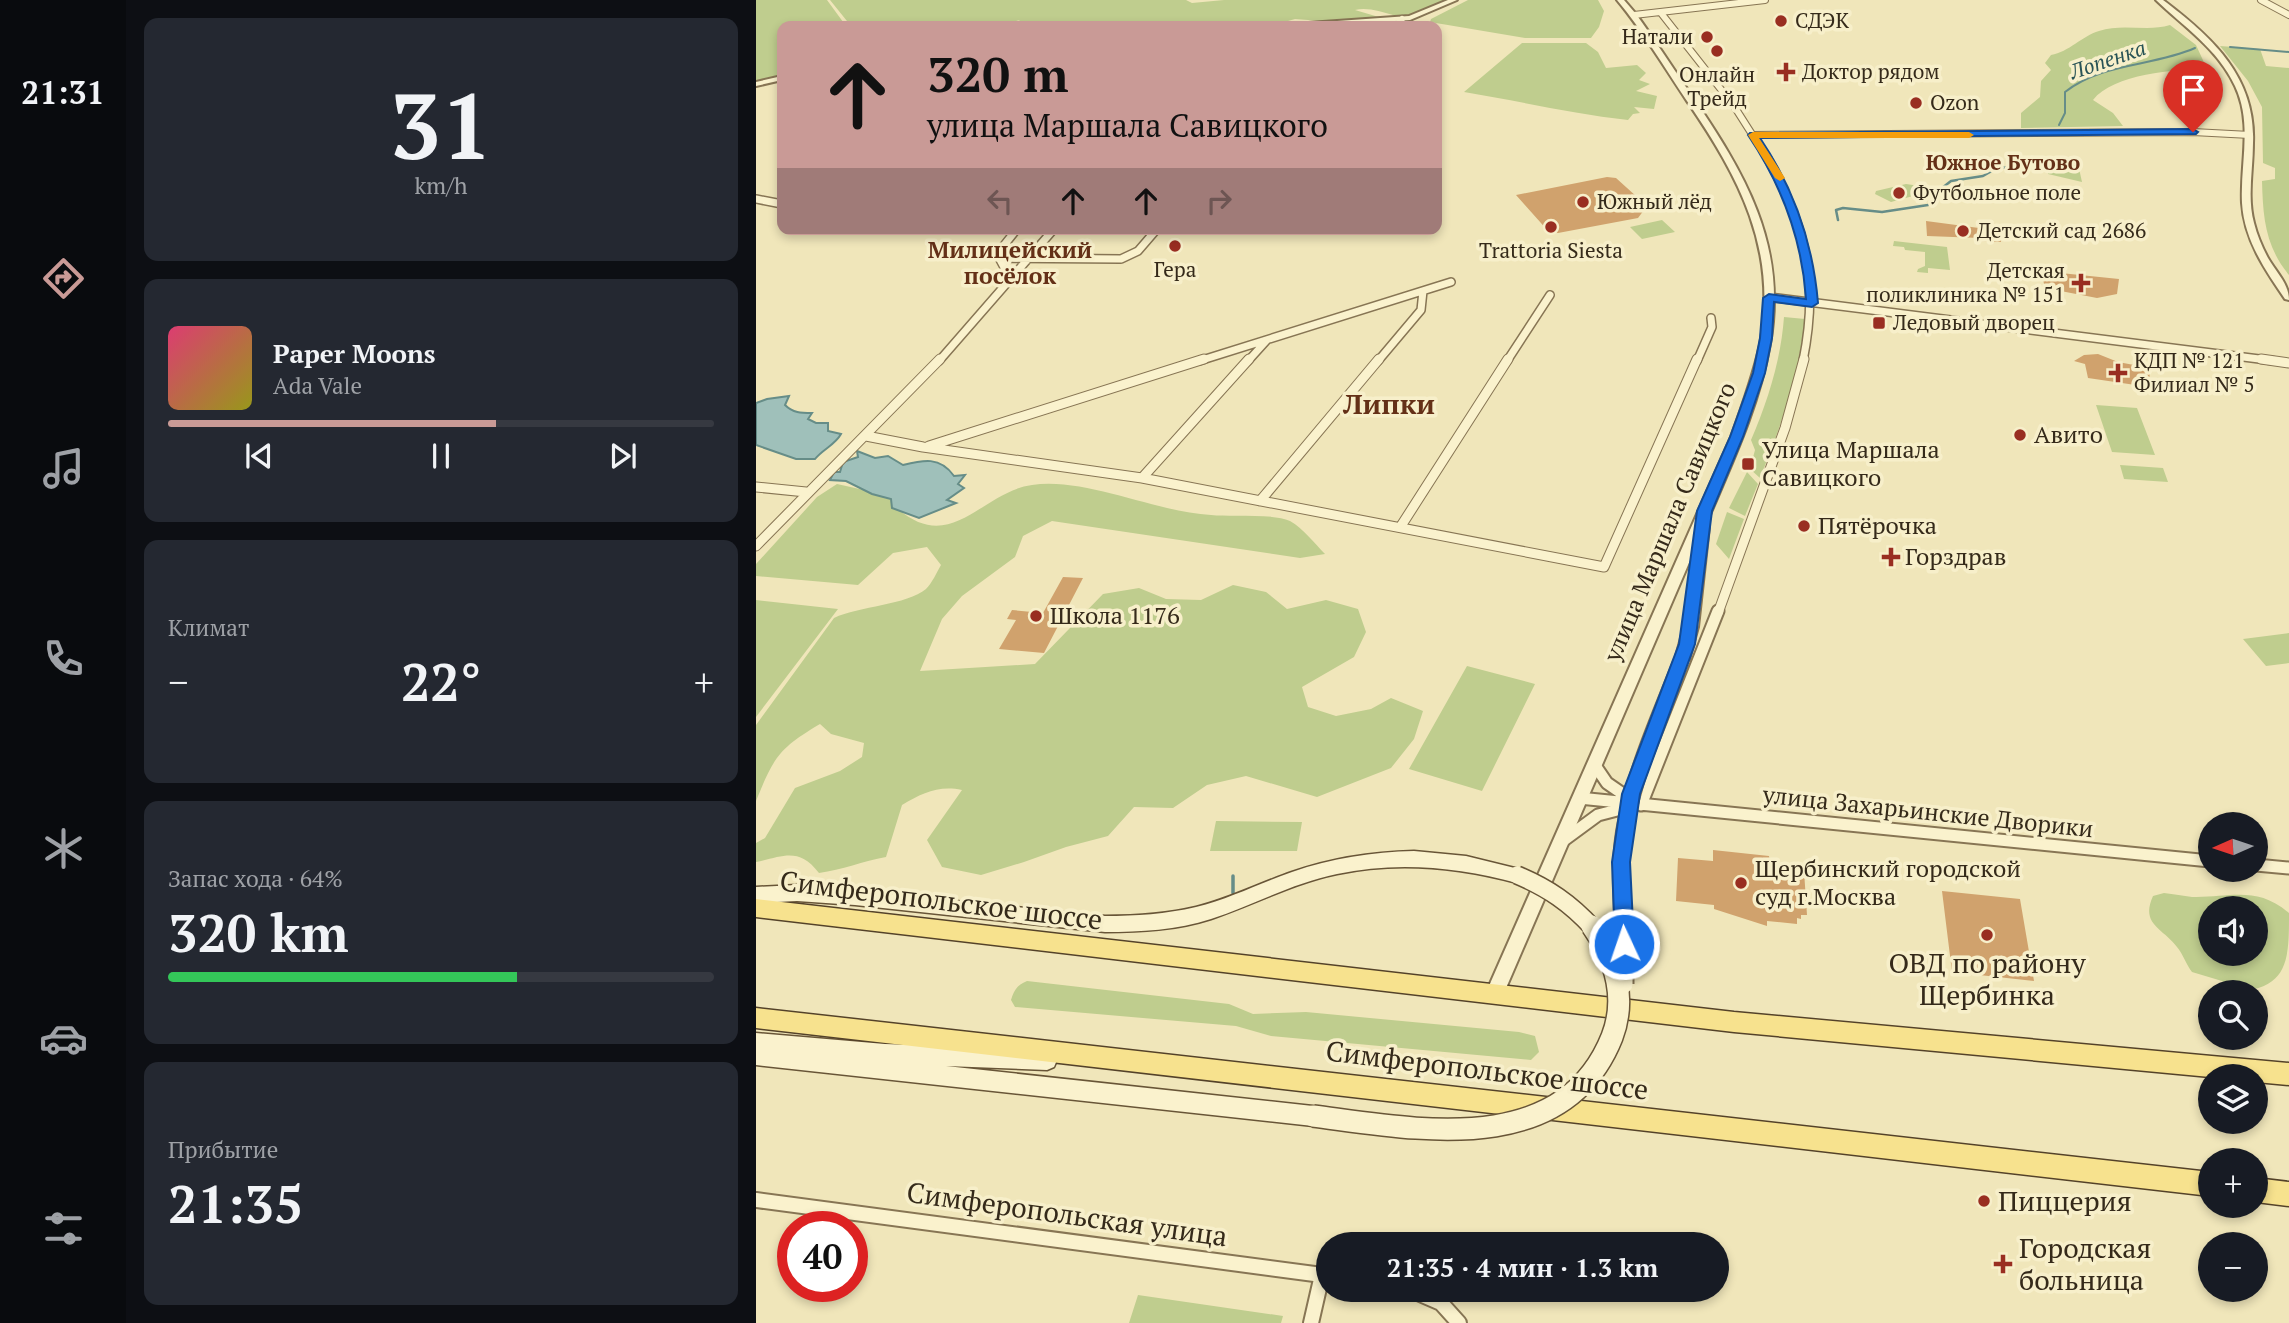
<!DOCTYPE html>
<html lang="ru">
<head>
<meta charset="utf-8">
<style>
  body { margin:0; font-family:"PT Serif",serif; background:#242831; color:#f1f3f6; height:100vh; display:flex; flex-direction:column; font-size:26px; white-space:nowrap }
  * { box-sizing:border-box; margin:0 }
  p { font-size:23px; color:#9ea1a6 }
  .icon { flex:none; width:38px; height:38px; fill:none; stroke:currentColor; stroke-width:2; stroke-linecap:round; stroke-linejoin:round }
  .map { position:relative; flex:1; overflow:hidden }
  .drawer { display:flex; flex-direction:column; gap:18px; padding:18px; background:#0d0f14; width:630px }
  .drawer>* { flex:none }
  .hud { position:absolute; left:21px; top:21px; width:665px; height:214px; border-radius:14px; box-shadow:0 4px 10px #0003; background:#c99a96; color:#111; overflow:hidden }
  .needle { width:46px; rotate:267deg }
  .fabs { position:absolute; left:1442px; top:812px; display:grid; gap:14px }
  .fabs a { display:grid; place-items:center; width:70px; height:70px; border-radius:50%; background:#171b24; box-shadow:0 4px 10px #0003; font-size:35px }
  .speed { position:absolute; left:21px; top:1211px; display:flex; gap:14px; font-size:35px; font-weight:700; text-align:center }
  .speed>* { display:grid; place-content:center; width:91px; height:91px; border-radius:50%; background:#171b24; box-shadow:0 4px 10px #0003; line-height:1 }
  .speed .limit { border:10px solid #d22; background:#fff; color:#111 }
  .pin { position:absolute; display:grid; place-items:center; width:60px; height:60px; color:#fff; margin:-72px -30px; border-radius:50% 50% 50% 0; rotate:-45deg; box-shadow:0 0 7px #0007 }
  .pin .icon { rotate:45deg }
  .me { position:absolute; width:77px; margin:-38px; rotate:357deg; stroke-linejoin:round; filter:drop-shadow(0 0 5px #0008) }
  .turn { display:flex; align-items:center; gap:24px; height:147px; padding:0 35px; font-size:32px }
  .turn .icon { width:91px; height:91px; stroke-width:2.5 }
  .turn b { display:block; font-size:49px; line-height:60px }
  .lanes { display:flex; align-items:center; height:66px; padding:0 35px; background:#0003; justify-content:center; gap:35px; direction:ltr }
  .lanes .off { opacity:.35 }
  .big { font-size:52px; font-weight:700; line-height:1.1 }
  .drawer .tile { flex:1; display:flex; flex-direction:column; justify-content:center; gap:10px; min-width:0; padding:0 24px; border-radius:14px; background:#242831 }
  .drawer .dial { align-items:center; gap:0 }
  .dial b { font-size:91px; line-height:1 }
  .song { display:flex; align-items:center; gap:21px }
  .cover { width:84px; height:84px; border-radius:10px; background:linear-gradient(135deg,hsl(340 70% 55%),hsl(60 70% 35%)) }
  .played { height:7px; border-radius:4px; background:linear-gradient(90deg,#c99a96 60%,#363941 60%) }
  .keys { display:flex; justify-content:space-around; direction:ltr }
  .heat { display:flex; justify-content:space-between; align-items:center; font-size:38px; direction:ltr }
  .charge { height:10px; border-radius:5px; background:linear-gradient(90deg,#34c759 64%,#363941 0) }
  .trip { position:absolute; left:560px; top:1232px; width:413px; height:70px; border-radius:35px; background:#171b24; box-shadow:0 4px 10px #0003; font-weight:700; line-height:70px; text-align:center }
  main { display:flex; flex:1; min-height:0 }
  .tabs { display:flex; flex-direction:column; width:126px; justify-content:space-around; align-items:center; background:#090b0e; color:#9ea1a6 }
  .tabs .icon { width:49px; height:49px }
  .tabs .selected { color:#c99a96 }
  .tabs b { font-size:32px; color:#f1f3f6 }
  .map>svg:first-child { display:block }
</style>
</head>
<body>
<main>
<nav class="tabs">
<b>21:31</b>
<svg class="icon selected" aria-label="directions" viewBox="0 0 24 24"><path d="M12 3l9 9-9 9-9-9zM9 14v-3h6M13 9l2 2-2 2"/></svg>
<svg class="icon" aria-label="music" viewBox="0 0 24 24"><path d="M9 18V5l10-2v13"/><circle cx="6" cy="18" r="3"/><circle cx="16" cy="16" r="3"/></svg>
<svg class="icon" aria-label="phone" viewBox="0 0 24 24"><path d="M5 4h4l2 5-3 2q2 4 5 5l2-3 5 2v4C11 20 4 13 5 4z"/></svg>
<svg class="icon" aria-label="climate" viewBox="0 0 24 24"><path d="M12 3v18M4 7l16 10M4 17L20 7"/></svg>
<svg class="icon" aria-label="car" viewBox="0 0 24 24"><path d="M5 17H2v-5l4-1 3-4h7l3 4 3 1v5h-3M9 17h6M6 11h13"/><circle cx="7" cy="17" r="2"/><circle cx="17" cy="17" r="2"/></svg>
<svg class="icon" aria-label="filters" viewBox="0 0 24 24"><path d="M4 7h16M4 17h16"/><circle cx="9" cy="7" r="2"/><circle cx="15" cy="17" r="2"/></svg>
</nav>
<section class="drawer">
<div class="tile dial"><b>31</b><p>km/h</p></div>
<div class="tile">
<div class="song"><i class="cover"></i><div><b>Paper Moons</b><p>Ada Vale</p></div></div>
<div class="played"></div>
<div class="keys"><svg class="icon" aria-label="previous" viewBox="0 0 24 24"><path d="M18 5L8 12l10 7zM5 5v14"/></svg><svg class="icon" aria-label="pause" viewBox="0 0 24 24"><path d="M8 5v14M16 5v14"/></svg><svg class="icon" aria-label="next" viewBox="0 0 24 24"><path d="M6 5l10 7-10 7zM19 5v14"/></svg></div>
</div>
<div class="tile"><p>Климат</p>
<div class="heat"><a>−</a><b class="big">22°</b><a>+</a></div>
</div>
<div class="tile"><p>Запас хода · 64%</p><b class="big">320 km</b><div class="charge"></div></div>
<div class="tile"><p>Прибытие</p><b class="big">21:35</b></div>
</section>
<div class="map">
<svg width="1533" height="1323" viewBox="0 0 1533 1323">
  <rect width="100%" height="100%" fill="#f0e6ba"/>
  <path fill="#bfcd8e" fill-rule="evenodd" d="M0,0H71L90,26H26V75L0,81Z
    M74,0H430L436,3L468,0H691C677,9 654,19 637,15C625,12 612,7 599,10L626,18V20L578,22L539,19L518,25L487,26H255L264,20L240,26H95Z
    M712,0H842L848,11L843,27L835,38H769L674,22L675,19Z
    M1414,25L1440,45L1451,69C1420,69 1357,74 1337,100L1357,113L1367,126L1265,128V113L1284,97L1285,81L1295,70L1289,63L1295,55C1313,52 1326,36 1343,31C1366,23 1392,32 1414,25Z
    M766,43H830L842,52L850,68L881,65L890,73L883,80L894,84L880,91L901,96L898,109L878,107L884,113L877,114L872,120C817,114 763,101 708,92Z
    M1464,46L1504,49L1510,66L1533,68V275C1509,246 1507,217 1506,181L1519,179V168L1507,163L1506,107L1492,81Z
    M1296,162L1322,164L1326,182L1292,174L1291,167Z
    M1150,184L1157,185L1168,193L1135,202L1119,194L1120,191Z
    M906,220L919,232L886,239L874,227Z
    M1138,241L1191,247L1194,270L1172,268V273L1161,272L1162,269L1169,266V252L1149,250L1148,247L1137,246Z
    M1028,317L1049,319C1043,376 1025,426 1004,478L994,469L999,450L995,440C1012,401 1025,359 1028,317Z
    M1340,405L1381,408L1399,455L1356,452Z
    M1364,465L1407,468L1412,482L1368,479Z
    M991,472L1002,484L989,516L973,508Z
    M81,484L144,498L142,509C196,555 225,492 276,485C329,477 399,512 455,515C475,517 516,513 534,521C547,528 559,544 569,554L544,558L296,521L267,536L259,557L206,596L186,619L164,671L279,664L347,594L383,588L410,599L445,600L477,585L510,592L531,609L570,600L602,609L610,632L598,657L546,687L552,707L580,716L615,709L635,698L667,711L658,739L635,768L561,797L490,776L451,785L417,808L378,807L352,836L310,847L268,862L225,875L186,867L171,840L206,790C183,785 166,793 146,805L130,857C107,861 86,870 63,873C43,847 28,856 0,862V843L9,838L39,788L84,771L106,757L108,743L75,734L64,724C22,749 18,757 0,801V725L78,618C103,606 151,605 170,589C176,583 181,572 185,565L171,547L137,553L102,585L0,576V564L61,497Z
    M971,512L988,519L973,559L960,544Z
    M0,600L82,609L0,717Z
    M1533,633V663L1510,666L1487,639Z
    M711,666L779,684L726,791L653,769Z
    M460,821L546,822L541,851H454Z
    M1408,893C1418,894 1427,896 1436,897C1474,898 1500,885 1533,913C1533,960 1533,989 1478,992L1466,981L1436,972C1430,964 1427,954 1421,947C1407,928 1384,925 1397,896ZM1454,908H1500V954H1454Z
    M271,981L473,1004L497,1014L550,1012L763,1032L779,1036L783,1052L775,1060L515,1036L480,1026L259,1007L255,1000C258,990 261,985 271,981Z
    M382,1295L527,1316L525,1323H373Z"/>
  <path fill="#9fc0ba" stroke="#668d88" stroke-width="2" d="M33,396L29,405C37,413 45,413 56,413L52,419L60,423H72V431L85,434C79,445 67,449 59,459H40L0,445V403L11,399Z
    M101,451L119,458L132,456L147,465C167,460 184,456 198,476L209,475L202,484L208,488L191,500L200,503L163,518L136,508L135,499L116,494L90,481L74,480L78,472H84L87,462L102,457Z"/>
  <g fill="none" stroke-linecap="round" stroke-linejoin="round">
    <path stroke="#668d88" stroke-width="2" d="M1474,47L1533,52
      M1303,125L1309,113V92C1347,62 1396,67 1439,48
      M1279,161L1283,157"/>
    <path stroke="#668d88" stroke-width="2.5" d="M1082,220L1080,210L1087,208L1126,212L1172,205L1182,198L1186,188L1195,181L1227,176L1241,168L1273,167L1281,159"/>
    <path stroke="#668d88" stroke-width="3.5" d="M477,876V893"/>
  </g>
  <path fill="#d0a26d" d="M851,177L860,178L891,206L882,218L802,233L793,232L760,195Z
    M1170,221L1223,228V225L1242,226L1245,242L1224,241V238L1171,236Z
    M1285,271L1363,279L1361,294L1341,298L1289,288Z
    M1342,354L1362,362L1394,368L1393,387L1332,378L1329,364L1318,361L1328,355Z
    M307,577L327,578L288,653L243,649L260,620L251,619L256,610L287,613Z
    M957,850L1013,856L1014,864L1020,865V868L1048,871L1051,915H1045V919L1041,918V924L1011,921V926L958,909V905L920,901L922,858L957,861Z
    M1186,891L1264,899L1278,981L1196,972Z"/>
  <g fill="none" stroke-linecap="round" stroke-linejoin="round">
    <defs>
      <path id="minor-far4" d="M1505,0L1533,15
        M905,13L978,106L1013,161
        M878,15L1009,0
        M639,26L646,19
        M997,135L1437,132L1494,135"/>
      <path id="minor-far3" d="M1012,159C1051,229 1063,282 1047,361
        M0,199L26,204
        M261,229L241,254L249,269L261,272
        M245,258L365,259L382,251L401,229
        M1013,297L1519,361
        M183,361L298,229
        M443,361L695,282
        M492,361L511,340
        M622,361L665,310L667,291
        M751,361L794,295
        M941,361L956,327L955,318"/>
      <path id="minor-far2" d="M1505,359L1533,363
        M110,436L167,447L386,478L848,567L941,359
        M173,446L448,359
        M386,478L493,359
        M0,487L50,492
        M504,501L623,359
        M645,526L752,359
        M0,546L184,359
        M962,613L1029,428L1048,359"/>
      <path id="minor-far1" d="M838,764L851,783L877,801
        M823,798L1454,861
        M885,805L962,611
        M808,840L842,815L869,808
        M1500,865L1533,868"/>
      <path id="minor" d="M0,1200L566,1275L555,1323
        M655,1290L685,1303L703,1323"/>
      <path id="tertiary" d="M692,0H701L654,20L565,26H534L538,24L653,16Z
        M861,0H868L880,14C899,40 916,67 934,93C988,172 1032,244 1014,344C1003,407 975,465 950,524L953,527L942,627L933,660L926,665L919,660L928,627L938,551L747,995L744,1001L738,1003L732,1001L729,995L975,437C986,407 997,376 1004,345C1022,249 983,177 931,101C908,67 887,31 861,0Z
        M1400,0H1407C1456,37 1500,77 1497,143C1497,170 1491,197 1498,223C1501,235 1506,247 1512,258C1520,272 1533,284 1533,300L1529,299C1509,270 1488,239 1486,203C1484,163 1497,124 1479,86C1462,49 1428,27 1400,0Z
        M26,76V80L0,86V82Z"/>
      <path id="secondary" d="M658,851L710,856L767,870L770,875L767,880L761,883C702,867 641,861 581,874C537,883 497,905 455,919C421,930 385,932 349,932L99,905L41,901L0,903V887L41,885L349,916C380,916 410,914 440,907C473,899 504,883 536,872C576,858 616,852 658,851Z
        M0,1033L129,1044L291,1050L298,1053L301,1060L298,1067L291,1070L190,1066L557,1106L565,1109L568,1116L565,1123L557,1126L0,1065Z"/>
      <path id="primary" d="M0,899L978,1012L1533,1063V1085L1500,1082V1076L1454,1077L978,1032L0,917Z
        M0,1008L1454,1172V1196L0,1028Z
        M1500,1178L1533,1182V1206L1500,1202Z"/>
    </defs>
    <use href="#minor-far4" stroke="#877554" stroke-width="8"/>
    <use href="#minor-far3" stroke="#877554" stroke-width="10"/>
    <use href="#minor-far2" stroke="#877554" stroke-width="11"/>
    <use href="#minor-far1" stroke="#877554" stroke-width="15"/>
    <use href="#minor" stroke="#877554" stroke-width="18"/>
    <use href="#tertiary" stroke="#877554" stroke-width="4"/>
    <use href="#secondary" stroke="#685537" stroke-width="3"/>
    <use href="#primary" stroke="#544229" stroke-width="3"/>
    <use href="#minor-far4" stroke="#faf2cd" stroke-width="6"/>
    <use href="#minor-far3" stroke="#faf2cd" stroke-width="7"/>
    <use href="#minor-far2" stroke="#faf2cd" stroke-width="9"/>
    <use href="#minor-far1" stroke="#faf2cd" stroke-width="11"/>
    <use href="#minor" stroke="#faf2cd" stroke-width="14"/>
    <use href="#tertiary" fill="#faf2cd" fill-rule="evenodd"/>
    <use href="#secondary" fill="#faf2cd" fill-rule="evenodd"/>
    <use href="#primary" fill="#f7e28e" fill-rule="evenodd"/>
    <defs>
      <path id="tertiary-bridge-far1" d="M867,928C865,896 863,864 868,832C878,772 904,716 926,660"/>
      <path id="tertiary-bridge" d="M867,926V984"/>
      <path id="secondary-bridge-far1" d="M761,875C792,888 814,903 837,928"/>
      <path id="secondary-bridge" d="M557,1116C659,1129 807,1160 856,1037C871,998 859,959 836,926"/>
    </defs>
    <use href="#tertiary-bridge-far1" stroke="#877554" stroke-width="18" stroke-linecap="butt"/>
    <use href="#tertiary-bridge" stroke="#877554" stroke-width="23" stroke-linecap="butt"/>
    <use href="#secondary-bridge-far1" stroke="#685537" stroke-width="20" stroke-linecap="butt"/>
    <use href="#secondary-bridge" stroke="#685537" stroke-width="24" stroke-linecap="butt"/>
    <use href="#tertiary-bridge-far1" stroke="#faf2cd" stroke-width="15"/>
    <use href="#tertiary-bridge" stroke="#faf2cd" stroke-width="19"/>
    <use href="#secondary-bridge-far1" stroke="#faf2cd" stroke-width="17"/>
    <use href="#secondary-bridge" stroke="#faf2cd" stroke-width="21"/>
  </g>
  <path fill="#1a73e8" stroke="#114b97" stroke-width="2" d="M1437,129L1442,132L1440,134L1004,138C1037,187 1057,243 1062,303L1056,307L1018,302L1016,338L1009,373L987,437L956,511L939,644L884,794L874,862L878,944L875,950L868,953L861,950L859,944L856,862L866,794L923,644L941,511L974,437L997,373L1004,338L1007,298L1013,294L1050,299C1046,239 1025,184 992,135L994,133Z"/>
  <path fill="#f59e0b" d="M997,132H1213L1218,135L1213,138H1003L1029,178L1024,181L1019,178L992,135Z"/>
  <g fill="#992e21" stroke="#f7efca" stroke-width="2.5">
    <circle cx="1025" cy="21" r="7"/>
    <circle cx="951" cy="37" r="7"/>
    <circle cx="961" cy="51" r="7"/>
    <path d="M1026.5 61.5h7v7h7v7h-7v7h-7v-7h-7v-7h7z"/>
    <circle cx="1160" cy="103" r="7"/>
    <circle cx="1143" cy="193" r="7"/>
    <circle cx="827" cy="202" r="7"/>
    <circle cx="795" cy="227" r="7"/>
    <circle cx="1207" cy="231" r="7"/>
    <circle cx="419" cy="246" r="7"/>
    <path d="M1321.5 272.5h7v7h7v7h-7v7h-7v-7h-7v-7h7z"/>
    <rect x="1116" y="316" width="14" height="14" rx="3.5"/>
    <path d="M1358.5 362.5h7v7h7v7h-7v7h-7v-7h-7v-7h7z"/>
    <circle cx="1264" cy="435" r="7"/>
    <rect x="985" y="457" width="14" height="14" rx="3.5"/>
    <circle cx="1048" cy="526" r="7"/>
    <path d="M1131.5 546.5h7v7h7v7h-7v7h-7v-7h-7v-7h7z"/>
    <circle cx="280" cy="616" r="7"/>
    <circle cx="985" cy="883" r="7"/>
    <circle cx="1231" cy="935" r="7"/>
    <circle cx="1228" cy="1201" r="7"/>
    <path d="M1243.5 1253.5h7v7h7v7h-7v7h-7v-7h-7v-7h7z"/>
  </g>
  <g text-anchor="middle" stroke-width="7" stroke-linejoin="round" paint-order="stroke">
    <g font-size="21" fill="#352a1a" stroke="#f7efca" text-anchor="start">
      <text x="1039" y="28">СДЭК</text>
      <text x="937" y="44" text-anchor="end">Натали</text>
      <text x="1046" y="79">Доктор рядом</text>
      <text x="961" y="82" text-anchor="middle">Онлайн<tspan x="961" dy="24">Трейд</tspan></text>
      <text x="1174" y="110">Ozon</text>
      <text x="1157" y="200">Футбольное поле</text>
      <text x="841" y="209">Южный лёд</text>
      <text x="1221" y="238">Детский сад 2686</text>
      <text x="795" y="258" text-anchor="middle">Trattoria Siesta</text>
      <text x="419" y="277" text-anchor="middle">Гера</text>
      <text x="1309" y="278" text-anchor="end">Детская<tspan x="1309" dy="24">поликлиника № 151</tspan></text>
      <text x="1137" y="330">Ледовый дворец</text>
      <text x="1378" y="368">КДП № 121<tspan x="1378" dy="24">Филиал № 5</tspan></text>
    </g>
    <g font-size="21" font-style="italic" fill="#285356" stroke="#f7efca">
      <text transform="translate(1352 60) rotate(-19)" y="7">Лопенка</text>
    </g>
    <g font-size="21" font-weight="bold" fill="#643017" stroke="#f7efca">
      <text x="1247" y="170">Южное Бутово</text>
    </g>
    <g font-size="23" font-weight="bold" fill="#643017" stroke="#f7efca">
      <text x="254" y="258">Милицейский<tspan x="254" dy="26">посёлок</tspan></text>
    </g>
    <g font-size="24" fill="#352a1a" stroke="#f7efca" text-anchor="start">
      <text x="1278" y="443">Авито</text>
      <text x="1006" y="458">Улица Маршала<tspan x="1006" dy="28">Савицкого</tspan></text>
      <text x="1062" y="534">Пятёрочка</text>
      <text x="1149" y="565">Горздрав</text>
      <text x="294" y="624">Школа 1176</text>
      <text x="999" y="877">Щербинский городской<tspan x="999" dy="28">суд г.Москва</tspan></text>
    </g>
    <g font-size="24" fill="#352a1a" stroke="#f7efca">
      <text transform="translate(914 522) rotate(-67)" y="8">улица Маршала Савицкого</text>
      <text transform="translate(1172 812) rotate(6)" y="8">улица Захарьинские Дворики</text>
    </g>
    <g font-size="28" font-weight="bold" fill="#643017" stroke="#f7efca">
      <text x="633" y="414">Липки</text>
    </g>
    <g font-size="28" fill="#352a1a" stroke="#f7efca">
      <text transform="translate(185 900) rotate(7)" y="10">Симферопольское шоссе</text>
      <text transform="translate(731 1070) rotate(7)" y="10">Симферопольское шоссе</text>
      <text transform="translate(311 1214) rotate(8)" y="10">Симферопольская улица</text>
    </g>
    <g font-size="28" fill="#352a1a" stroke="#f7efca" text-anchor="start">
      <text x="1231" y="973" text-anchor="middle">ОВД по району<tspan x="1231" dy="32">Щербинка</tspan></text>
      <text x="1242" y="1211">Пиццерия</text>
      <text x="1263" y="1258">Городская<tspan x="1263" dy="32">больница</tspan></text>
    </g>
  </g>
</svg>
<div class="fabs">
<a><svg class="needle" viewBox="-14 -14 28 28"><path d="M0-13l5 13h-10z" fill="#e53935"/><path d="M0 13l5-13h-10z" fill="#9ea1a6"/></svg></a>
<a><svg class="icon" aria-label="sound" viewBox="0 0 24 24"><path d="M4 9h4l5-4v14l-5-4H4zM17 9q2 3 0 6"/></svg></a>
<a><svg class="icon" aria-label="search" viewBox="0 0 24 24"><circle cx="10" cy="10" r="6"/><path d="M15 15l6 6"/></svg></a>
<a><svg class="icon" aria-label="layers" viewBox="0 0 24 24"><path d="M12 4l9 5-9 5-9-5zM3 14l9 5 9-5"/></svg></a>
<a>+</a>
<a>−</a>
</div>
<div class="speed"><div class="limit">40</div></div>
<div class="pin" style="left:1437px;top:132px;background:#d93025"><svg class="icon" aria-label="arrive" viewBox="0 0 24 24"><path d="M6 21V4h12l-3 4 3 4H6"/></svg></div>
<svg class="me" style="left:868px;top:944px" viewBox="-20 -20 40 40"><circle r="17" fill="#1a73e8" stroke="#fff" stroke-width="3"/><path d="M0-11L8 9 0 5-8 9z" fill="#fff"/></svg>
<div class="trip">21:35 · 4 мин · 1.3 km</div>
<div class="hud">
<div class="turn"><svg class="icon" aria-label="ahead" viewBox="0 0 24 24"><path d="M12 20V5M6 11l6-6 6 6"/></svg><div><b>320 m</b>улица Маршала Савицкого</div></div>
<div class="lanes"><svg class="icon off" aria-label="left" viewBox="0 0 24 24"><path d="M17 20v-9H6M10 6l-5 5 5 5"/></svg><svg class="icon" aria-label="ahead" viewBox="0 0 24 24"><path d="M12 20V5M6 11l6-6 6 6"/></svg><svg class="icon" aria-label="ahead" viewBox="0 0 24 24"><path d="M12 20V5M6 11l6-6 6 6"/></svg><svg class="icon off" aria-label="right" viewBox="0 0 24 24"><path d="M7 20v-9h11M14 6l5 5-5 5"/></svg></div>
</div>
</div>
</main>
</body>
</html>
